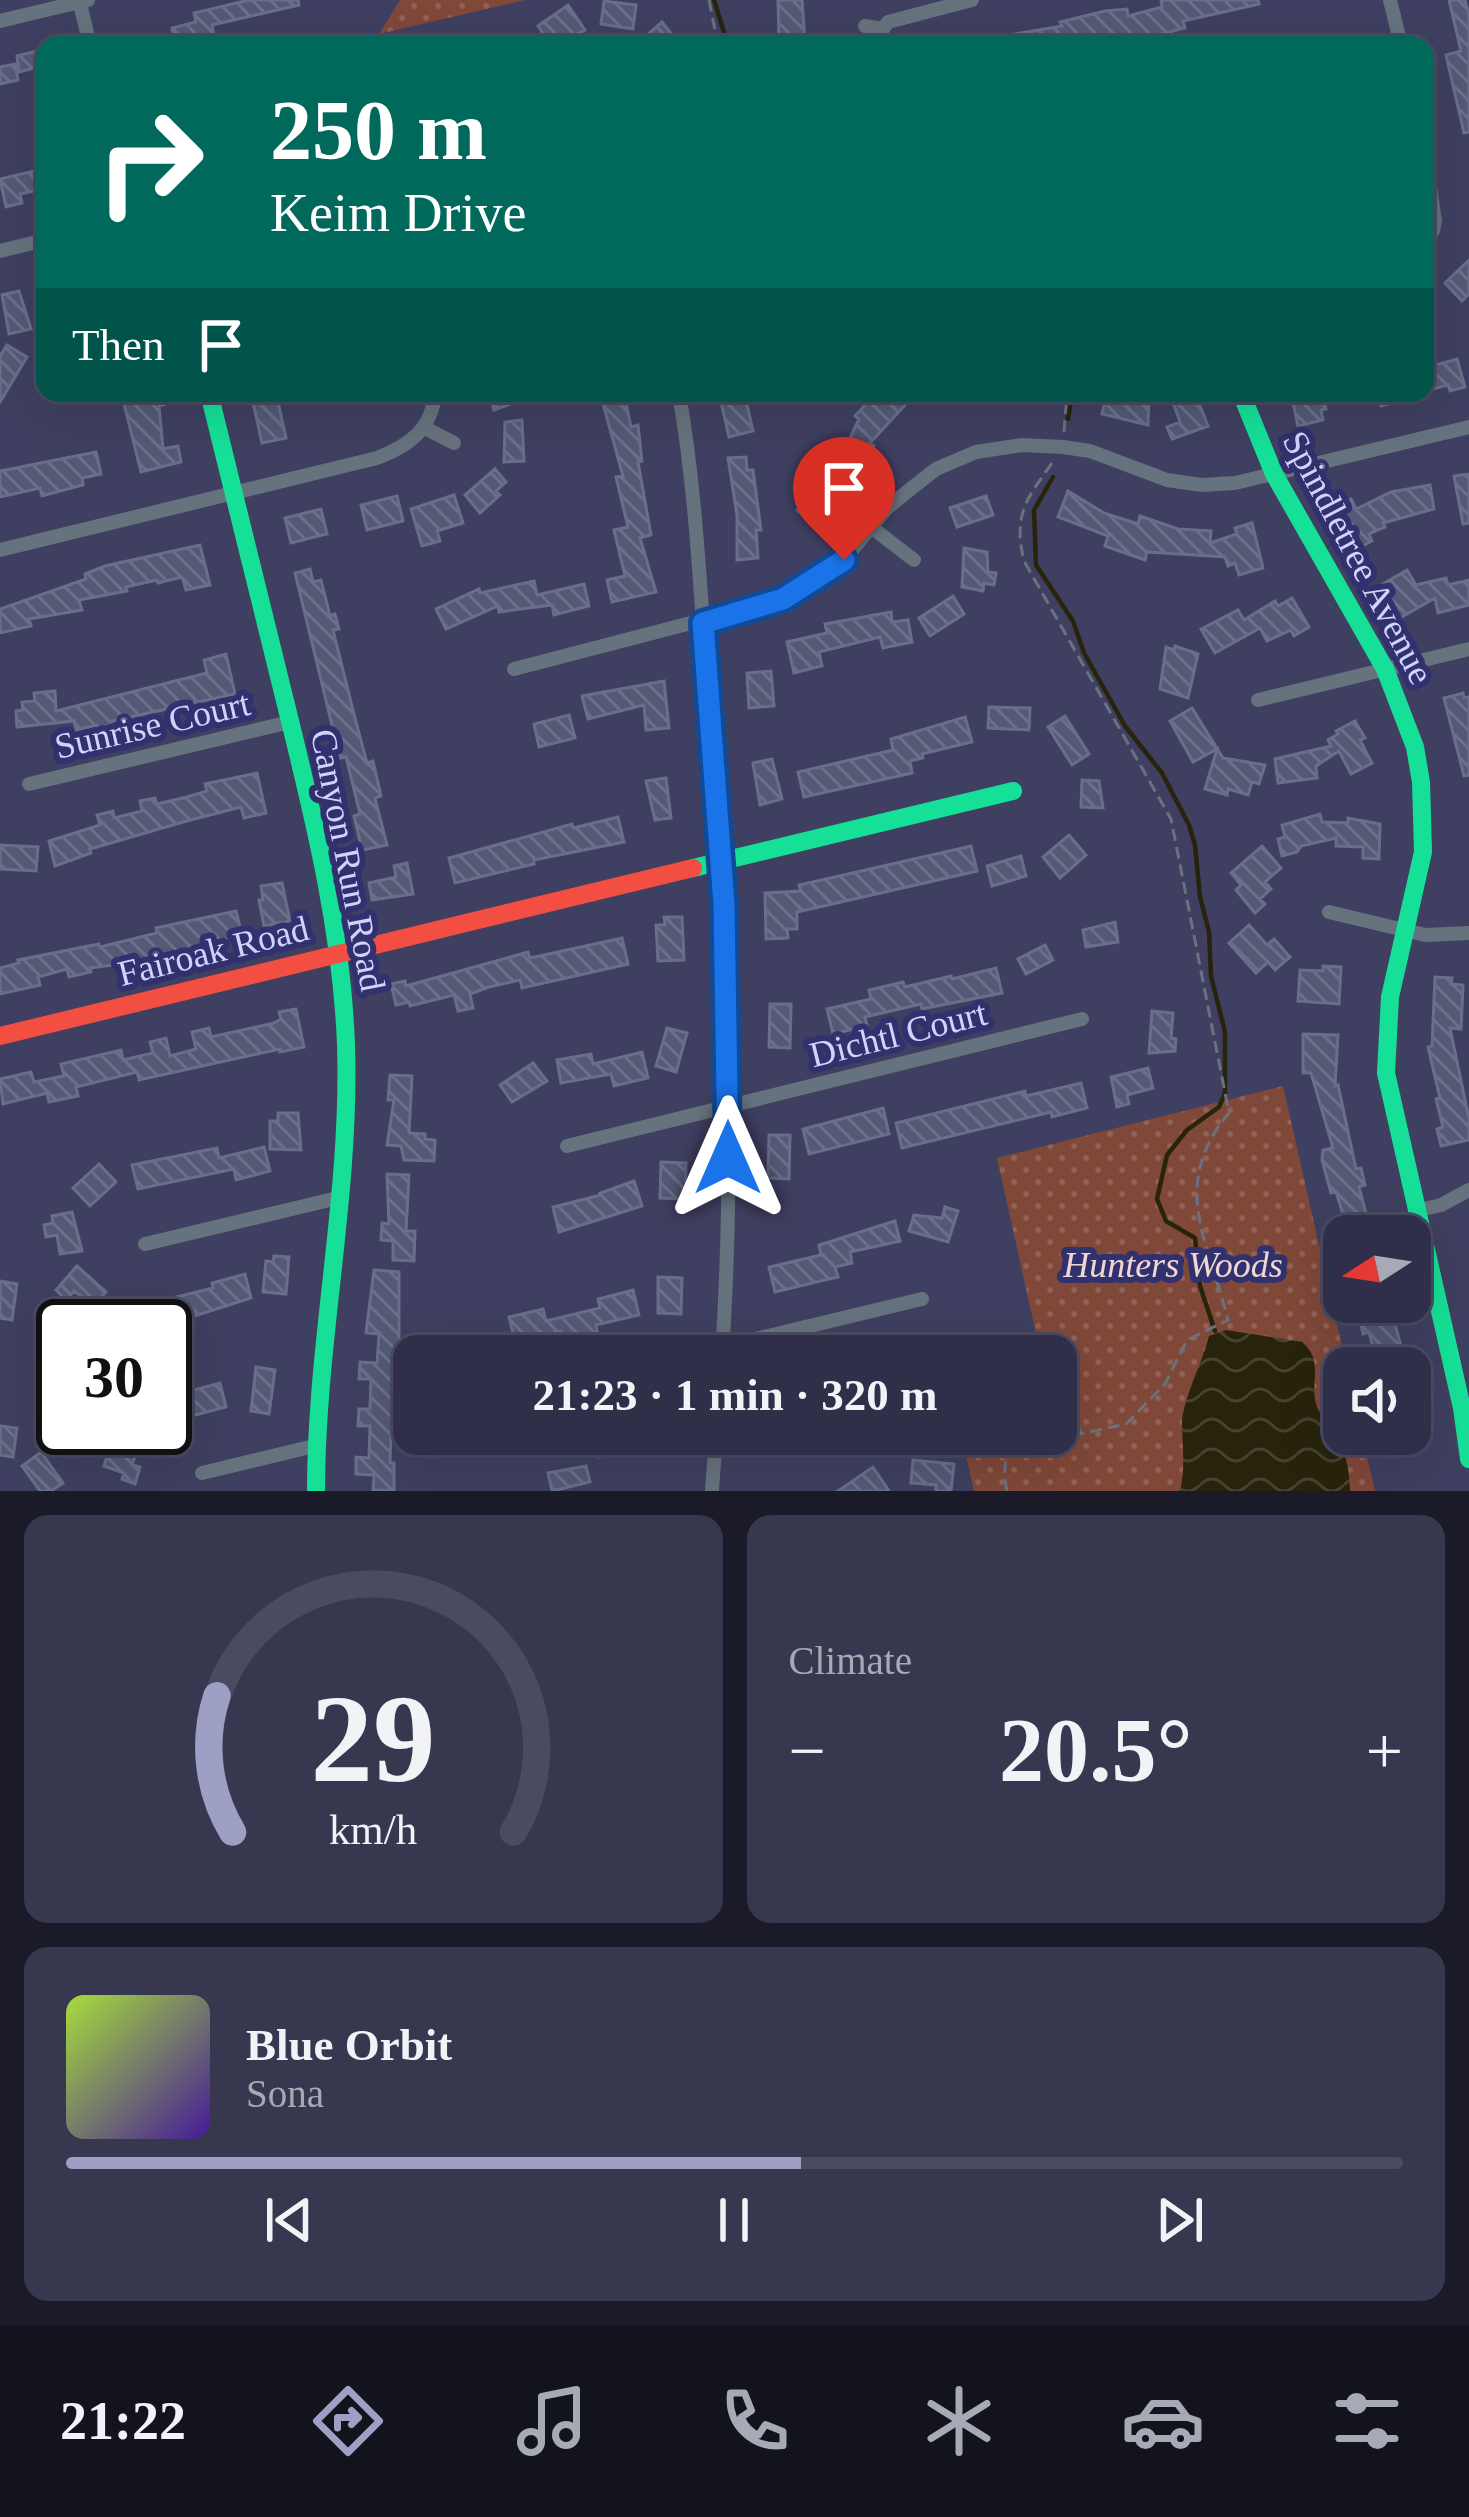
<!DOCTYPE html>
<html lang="en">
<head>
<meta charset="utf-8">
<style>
  body { margin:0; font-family:Georgia,serif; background:#373750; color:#f1f3f6; height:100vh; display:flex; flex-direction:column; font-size:45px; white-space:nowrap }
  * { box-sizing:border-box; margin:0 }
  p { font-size:39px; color:#a7a9b4 }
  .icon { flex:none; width:66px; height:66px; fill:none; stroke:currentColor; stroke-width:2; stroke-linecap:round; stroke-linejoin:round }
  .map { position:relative; height:1491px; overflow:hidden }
  .side { display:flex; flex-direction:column; gap:24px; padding:24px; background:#1a1a28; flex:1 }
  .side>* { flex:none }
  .banner { position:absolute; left:36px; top:36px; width:1398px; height:366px; border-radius:24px; box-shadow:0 12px 48px #0002,0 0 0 3px #4a4a61; background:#00695c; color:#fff; overflow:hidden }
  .needle { width:78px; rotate:258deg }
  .controls { position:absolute; left:1323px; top:1215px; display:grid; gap:24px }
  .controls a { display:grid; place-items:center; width:108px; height:108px; border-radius:24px; background:#2f2f49; box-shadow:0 12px 48px #0002,0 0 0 3px #4a4a61; font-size:60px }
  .speed { position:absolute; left:36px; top:1299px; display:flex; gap:24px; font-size:60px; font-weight:700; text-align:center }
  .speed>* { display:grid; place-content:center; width:156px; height:156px; border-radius:50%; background:#2f2f49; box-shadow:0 12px 48px #0002,0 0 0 3px #4a4a61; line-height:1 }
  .speed .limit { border:6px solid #111; border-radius:18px; background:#fff; color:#111 }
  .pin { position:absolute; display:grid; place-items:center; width:102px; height:102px; color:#fff; margin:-123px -51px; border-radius:50% 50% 50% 0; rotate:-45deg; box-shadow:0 0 12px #0007 }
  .pin .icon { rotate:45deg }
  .me { position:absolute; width:132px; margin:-66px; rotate:0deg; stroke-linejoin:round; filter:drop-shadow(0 0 9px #0008) }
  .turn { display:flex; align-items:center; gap:42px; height:252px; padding:0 36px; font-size:54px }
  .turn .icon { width:156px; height:156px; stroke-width:2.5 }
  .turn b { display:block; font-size:84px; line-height:102px }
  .then { display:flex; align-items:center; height:114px; padding:0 36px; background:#0003; gap:24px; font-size:45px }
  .big { font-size:90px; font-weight:800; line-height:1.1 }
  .side .widget { flex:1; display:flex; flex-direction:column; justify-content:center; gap:18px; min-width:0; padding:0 42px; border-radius:24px; background:#373750 }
  .side .dial { align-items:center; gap:0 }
  .dial svg { height:312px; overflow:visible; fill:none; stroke:#4a4a61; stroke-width:7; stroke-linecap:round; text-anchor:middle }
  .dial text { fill:#f1f3f6; stroke:none }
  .song { display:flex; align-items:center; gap:36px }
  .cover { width:144px; height:144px; border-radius:18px; background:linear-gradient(135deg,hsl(80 70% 55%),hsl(260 70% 35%)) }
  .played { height:12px; border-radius:6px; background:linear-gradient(90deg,#9da0c4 55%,#4a4a61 55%) }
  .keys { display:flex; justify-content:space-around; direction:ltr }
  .heat { display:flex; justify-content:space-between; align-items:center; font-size:66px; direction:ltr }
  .side .tiles { flex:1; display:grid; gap:24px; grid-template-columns:1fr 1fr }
  .widget:last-child { grid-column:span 2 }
  .trip { position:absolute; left:393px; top:1335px; width:684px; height:120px; border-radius:24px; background:#2f2f49; box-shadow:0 12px 48px #0002,0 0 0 3px #4a4a61; font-weight:800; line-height:120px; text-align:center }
  .tab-bar { display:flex; height:192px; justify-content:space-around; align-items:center; background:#13131d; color:#a7a9b4 }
  .tab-bar .icon { width:84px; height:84px }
  .tab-bar .selected { color:#9da0c4 }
  .tab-bar b { font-size:54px; color:#f1f3f6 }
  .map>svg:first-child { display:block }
</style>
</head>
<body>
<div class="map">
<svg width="1469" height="1491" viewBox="0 0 1469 1491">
  <defs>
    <pattern id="park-dots" width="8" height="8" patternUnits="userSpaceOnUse" patternTransform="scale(3)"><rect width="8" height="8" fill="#804839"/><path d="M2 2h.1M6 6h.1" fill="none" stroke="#916257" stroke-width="1.8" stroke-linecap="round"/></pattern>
    <pattern id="water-waves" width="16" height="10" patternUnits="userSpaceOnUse" patternTransform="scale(3)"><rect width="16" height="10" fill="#28240c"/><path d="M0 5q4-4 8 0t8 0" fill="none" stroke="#464330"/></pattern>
    <pattern id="building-back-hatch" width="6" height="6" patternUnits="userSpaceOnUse" patternTransform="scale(3)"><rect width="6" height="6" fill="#545a75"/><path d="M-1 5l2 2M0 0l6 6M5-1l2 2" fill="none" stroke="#6c718a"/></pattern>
  </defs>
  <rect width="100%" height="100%" fill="#3f3f61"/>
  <path fill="url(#park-dots)" d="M400,0H525L379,34Z
    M1283,1086L1347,1368L1344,1434H1362L1375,1491H974L961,1434H1056V1356H1041L997,1158Z"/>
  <path fill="url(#water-waves)" d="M1226,1330L1302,1342C1324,1360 1310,1381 1316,1404C1319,1416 1328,1417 1333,1426C1344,1445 1350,1470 1350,1491H1180C1186,1467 1182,1446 1182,1422C1183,1399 1203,1361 1209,1336Z"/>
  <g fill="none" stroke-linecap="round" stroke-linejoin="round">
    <path stroke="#28240c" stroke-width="4.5" d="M714,0L728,45
      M1068,419L1072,393
      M1053,477L1034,510L1036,565L1073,621L1084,653L1125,726L1162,773L1189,825L1195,845L1200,897L1209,932L1211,976L1225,1032V1093L1219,1107L1187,1130L1167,1155L1157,1199L1166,1221L1195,1238L1200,1286L1215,1331"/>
  </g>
  <path fill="url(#building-back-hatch)" stroke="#676f8b" stroke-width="3" d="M249,0H298L299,5L212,25L214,36L175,44L172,28L196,22L194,13Z
    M778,0H802L805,41H779Z
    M1161,0H1258L1259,4L1183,21L1185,28L1139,40L1140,43L1133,45H1002L1009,35L1062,26L1060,22L1105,11L1127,9L1128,16L1162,7Z
    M1449,0H1465L1469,16V132L1464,133L1446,55L1461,51Z
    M604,1L636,5L633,29L601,24Z
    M568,5L585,30L551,45L538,26Z
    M662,22L680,45H655L647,35Z
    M45,49V65L19,72L17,56Z
    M15,64L18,80L0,84V67Z
    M34,171L38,190L20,194L22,203L6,207L0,179Z
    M1469,260V294L1462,301L1445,283Z
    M19,291L31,329L9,334L2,295Z
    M7,345L27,357L0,402V356Z
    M1457,359L1465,387L1450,391L1448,385L1425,391V368Z
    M154,393H164L166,404L159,406L163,449L178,446L181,462L141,472L123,400Z
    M251,393H276L286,438L262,443Z
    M489,393H513L516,402L494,410Z
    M600,393H624L631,427L638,425L642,461L638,462L651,535L640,538L656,592L612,602L607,580L625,576L614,530L628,527L616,477L623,476Z
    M876,393H892L905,405L870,443L874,446L852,483L817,527L797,510L824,479L831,486L848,459L842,455L859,419L855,416Z
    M1107,393L1149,398L1148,425L1102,414Z
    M1182,393H1195L1208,426L1172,439L1167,427L1180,422L1171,397Z
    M1291,393H1323L1326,409L1321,410L1323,420L1298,426Z
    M1377,393H1415V397L1381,406Z
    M745,396L753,431L729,437L721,402Z
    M522,420L524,461L504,462L505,422Z
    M96,452L101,474L82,478L83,485L42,496L40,488L0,497V471Z
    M746,457L747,470H753L761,530H756L758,558L737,560V515L728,458Z
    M495,469L506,482L496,491L500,495L480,513L465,495Z
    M1469,474V523L1463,524L1454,476Z
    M1430,485L1434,509L1383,523L1385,527L1369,534L1372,541L1356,549L1336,507L1351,499L1356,509L1391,492Z
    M1068,491L1104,513L1138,524L1140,516L1178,529L1211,531L1210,543L1237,534L1235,528L1252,523L1263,568L1239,575L1235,563L1228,566L1225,557L1147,552L1145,560L1105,546L1108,536L1058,517Z
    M454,495L463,523L437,531L440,541L422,546L411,509Z
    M397,496L403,521L367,530L361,505Z
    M986,496L993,515L957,527L950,508Z
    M321,509L327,534L291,543L285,518Z
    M200,545L210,585L186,590L182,577L158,583L157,580L126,587L127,591L79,600L82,610L29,619L31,626L0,633V609L86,579L85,574L105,566Z
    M964,548L987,552L988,572L996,573L994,585L984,583L983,591L962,587Z
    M310,569L313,582L321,580L330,616L335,614L339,629L333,630L355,718L367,763L373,761L381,796L375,798L387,845L362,850L354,816L360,814L346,757L340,758L295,573Z
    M1407,570L1416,585L1446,578L1448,585L1469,580V605L1438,613L1435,598L1400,618L1383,584Z
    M534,581L537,595L584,584L589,606L554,615L552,605L499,612L498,606L446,629L436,609L479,589L480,593Z
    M953,596L964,614L930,636L919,618Z
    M1292,598L1309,627L1294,636L1291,630L1267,641L1260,628L1215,653L1201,629L1238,610L1244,620L1275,601L1278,606Z
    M891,612L892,622L908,620L912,642L883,648L880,637L819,652L822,666L794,673L787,642L827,633L825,624Z
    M1175,646L1198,654L1188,698L1160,689L1166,647L1174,650Z
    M226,654L235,694L112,721V725L98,728L97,725L76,730L74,721L17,727L16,711L23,710L22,702L35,701L34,693L55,691L56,711L207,673L204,660Z
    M771,671L774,706L749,708L747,673Z
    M664,681L669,728L646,730L644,705L588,719L582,696Z
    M1463,693L1464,698L1469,697V775L1464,776L1444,698Z
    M989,707L1030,708L1029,730L988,728Z
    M1192,708L1223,758L1265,765L1259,784L1252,782L1248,795L1228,789L1227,795L1205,789L1217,749L1193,762L1170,721Z
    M569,715L575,738L539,747L534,724Z
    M1065,716L1089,754L1072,765L1048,727Z
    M965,717L972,742L922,754L923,758L910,761L912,773L804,797L798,772L893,750L891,739Z
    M1355,721L1365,738L1360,740L1372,763L1351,774L1339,751L1316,766L1317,778L1278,783L1275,759L1331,746L1328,740L1338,734L1336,731Z
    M772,759L782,799L760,805L753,763Z
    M257,773L266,813L244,818L241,807L183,822L90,849L91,853L55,866L49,841L100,825L97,815L113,811L114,818L142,811L140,801L155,798L157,804L187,797L207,791L205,784Z
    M666,778L671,818L655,820L646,781Z
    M1082,780L1099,781L1103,808L1081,807Z
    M1320,814L1322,822L1348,823V818L1380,824L1379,859L1363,858V847L1336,846V838L1301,846L1297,852L1282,856L1278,839L1285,837L1282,825Z
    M618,817L624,842L534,860V864L455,883L449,858L572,824L573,828Z
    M1069,835L1086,855L1060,878L1043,857Z
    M0,845L38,847L36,871L0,869Z
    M971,846L977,871L797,912V929H787L788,938L766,939L765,893L801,891L799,885Z
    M1262,846L1281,868L1265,882L1271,889L1260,899L1265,904L1255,913L1236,890L1241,885L1231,873Z
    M1021,856L1026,876L992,886L987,866Z
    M407,863L413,894L372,900L369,883L396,877L394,866Z
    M282,883L290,921L264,926L259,900H263L261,886Z
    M236,911L242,935L128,963L90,968L91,972L69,977L67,969L38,977L40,985L0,994V968L19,963L18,960L99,944L100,947L157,933L156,928Z
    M664,917H682L684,960L658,961L656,925H665Z
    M1115,922L1118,942L1086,947L1083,930Z
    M1249,925L1267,945L1274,939L1290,957L1275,970L1268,962L1256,973L1229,943Z
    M622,938L628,964L522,988L520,980L489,987L470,994L473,1008L458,1011L454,995L410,1006L409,1002L396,1005L391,984L405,981L406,986L528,952L530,958Z
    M1045,945L1053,960L1026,974L1018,959Z
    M1323,966L1341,967L1339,1004L1298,1001L1300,970L1323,971Z
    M996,968L1002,993L922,1009L921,1004L865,1017L867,1026L833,1034L827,1009L871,999L869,990L903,982L905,987L951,976L952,979Z
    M1435,977L1452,978L1451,984L1463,985L1461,1029L1450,1028L1469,1119V1140L1441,1146L1437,1129L1443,1127L1436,1099L1440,1098L1428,1047L1432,1046Z
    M770,1004H791L790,1048L769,1047Z
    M296,1009L304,1047L280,1052V1049L139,1080L137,1072L76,1087L78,1096L49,1102L47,1093L3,1104L0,1079L31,1072L34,1082L64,1076L61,1064L121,1050L123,1060L153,1053L150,1042L166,1038L170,1056L196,1049L192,1032L209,1028L211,1037L274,1023L281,1019L279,1012Z
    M1152,1011L1173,1013L1171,1038L1176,1039L1175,1051L1149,1053Z
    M667,1028L687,1033L676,1072L656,1066Z
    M1303,1034L1338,1035L1335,1086L1338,1085L1356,1169L1361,1168L1365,1185L1359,1187L1372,1236H1350L1336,1192L1331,1193L1322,1160L1323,1150L1333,1148L1311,1073H1303Z
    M642,1052L648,1078L614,1086L611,1074L561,1083L557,1060L591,1054L593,1064Z
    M533,1063L547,1081L512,1102L500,1085Z
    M1148,1068L1153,1088L1127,1095L1129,1104L1117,1107L1111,1077Z
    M390,1075L412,1076L409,1133L425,1134V1139L435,1140L434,1161L404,1160L401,1146L387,1145L394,1100H388Z
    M1081,1083L1087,1108L1052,1117L1051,1112L902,1148L896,1123L1025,1091L1026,1096Z
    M883,1108L889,1134L809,1154L803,1129Z
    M278,1113H298L301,1150L270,1149V1121H278Z
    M769,1135H790L789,1179L768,1178Z
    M264,1147L270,1171L236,1180L234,1169L138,1189L132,1165L217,1148L219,1158Z
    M661,1162L686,1163L685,1199L660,1198Z
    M99,1164L116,1182L90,1206L73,1188Z
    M387,1174L409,1175L406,1231H415L414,1261L393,1260V1241L381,1240L382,1223L389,1224Z
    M634,1181L642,1206L559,1232L553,1207L601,1195L600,1193Z
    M945,1207L958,1211L948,1242L909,1231L914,1215L942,1218Z
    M72,1212L82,1251L60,1254L57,1235L46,1237L44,1225L53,1223L52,1216Z
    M895,1221L900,1241L850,1252L852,1263L835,1267L838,1277L775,1292L769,1267L821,1255L819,1245Z
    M274,1256L289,1257L286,1294L263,1292L266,1261L273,1262Z
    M77,1266L106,1292L94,1306L74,1291L66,1300L56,1290Z
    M374,1270L399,1272V1353H394L390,1463H394V1491L373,1490L374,1475L356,1474V1457L369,1458L370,1426H358L359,1409H370L371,1379H359L360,1362L377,1363L379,1334L366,1333Z
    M245,1274L251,1298L163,1326H109V1313L135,1312V1307L166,1306L164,1300L213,1288L212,1283Z
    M658,1277L682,1278L681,1314L658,1313Z
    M0,1281L17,1284L12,1320L0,1318Z
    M633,1290L639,1315L596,1325L598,1335L564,1343L561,1331L515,1342L509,1317L543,1309L546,1321L600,1308L598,1299Z
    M1378,1302H1389L1407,1368H1372L1370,1357L1375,1356L1369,1332L1363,1334L1357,1307Z
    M256,1367L275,1370L269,1414L251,1411Z
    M220,1383L226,1407L192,1416L186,1392Z
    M0,1426L17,1428L13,1457L0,1455Z
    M593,1434H630L633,1449L599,1457Z
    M1392,1434H1413L1416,1446L1396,1451Z
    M112,1439L138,1448L132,1465L140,1467L135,1484L122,1479L124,1473L104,1466Z
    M41,1452L63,1483L51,1491H40L22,1466Z
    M913,1460L954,1464L951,1491H936V1485L911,1483Z
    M586,1466L590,1482L552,1491L548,1473Z
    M873,1467L889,1491H838Z"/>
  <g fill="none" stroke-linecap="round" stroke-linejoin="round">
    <path stroke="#6a727f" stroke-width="3" stroke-dasharray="12 6" stroke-linecap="butt" d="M709,0L718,45
      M1064,432L1067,393
      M1052,463C1026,500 1013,514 1024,561L1171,819L1229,1113C1169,1185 1208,1240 1228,1320L1187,1340L1165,1384L1126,1424L1080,1434L1077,1418L1056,1424
      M1007,1491C1002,1467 1004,1448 1026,1434"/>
    <path stroke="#66727d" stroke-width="14" d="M79,0L90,45
      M1390,0L1401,45
      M0,21L88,0
      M865,26L883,29L888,22L972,0
      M1425,153L1435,221L1433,231L1425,238
      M0,251L45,240
      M679,393C697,497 701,605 709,710C726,925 736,1140 722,1356
      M425,428L454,443
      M871,527L914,560
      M0,550L377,458C409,446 432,429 435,393
      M514,669L783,599L844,560L887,508L908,491L936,469L976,452L1022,445L1063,447L1090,451L1167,480L1202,485L1235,483L1469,427
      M1258,700L1469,649
      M29,784L290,722
      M1329,912L1425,935L1469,933
      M567,1146L1082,1019
      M1415,1211L1441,1205L1469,1190
      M145,1244L342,1197
      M685,1356L922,1299
      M202,1473L314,1446
      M712,1491L716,1434"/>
    <path stroke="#16e098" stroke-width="18" d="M209,393C236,502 263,612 290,721C316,827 342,935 346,1045C351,1194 316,1342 316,1491
      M1241,393L1274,474L1385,669L1415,747L1421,782L1423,852L1390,997L1386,1073L1462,1408L1469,1459
      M693,868L1013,791"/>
    <path stroke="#f24e42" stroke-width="18" d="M0,1036L693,868"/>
  </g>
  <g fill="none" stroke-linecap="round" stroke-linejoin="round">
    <defs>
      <path id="route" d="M728,1158L724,904L703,623L783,599L844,560"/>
    </defs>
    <use href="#route" stroke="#114b97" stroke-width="30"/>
    <use href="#route" stroke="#1a73e8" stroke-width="21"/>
  </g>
  <g text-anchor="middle" stroke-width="12" stroke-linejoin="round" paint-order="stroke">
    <g font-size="36" fill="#cfd4fa" stroke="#31316f">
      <text transform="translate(1359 557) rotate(62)" y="13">Spindletree Avenue</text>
      <text transform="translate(152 724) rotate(-13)" y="13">Sunrise Court</text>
      <text transform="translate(349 860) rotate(79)" y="13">Canyon Run Road</text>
      <text transform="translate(213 950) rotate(-14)" y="13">Fairoak Road</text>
      <text transform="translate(898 1033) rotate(-14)" y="13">Dichtl Court</text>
    </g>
    <g font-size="36" font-style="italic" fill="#f0d8d0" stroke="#31316f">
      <text x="1173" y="1277">Hunters Woods</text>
    </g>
  </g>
</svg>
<div class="controls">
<a><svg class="needle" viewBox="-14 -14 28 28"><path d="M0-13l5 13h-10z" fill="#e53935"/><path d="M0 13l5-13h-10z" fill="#a7a9b4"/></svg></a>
<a><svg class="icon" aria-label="sound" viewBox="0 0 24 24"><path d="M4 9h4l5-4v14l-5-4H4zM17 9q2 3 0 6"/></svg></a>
</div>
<div class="speed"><div class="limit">30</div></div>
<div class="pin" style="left:844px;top:560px;background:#d93025"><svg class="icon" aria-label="arrive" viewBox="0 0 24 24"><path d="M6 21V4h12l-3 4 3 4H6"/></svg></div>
<svg class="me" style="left:728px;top:1158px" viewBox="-20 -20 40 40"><path d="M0-17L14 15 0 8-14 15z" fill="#1a73e8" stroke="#fff" stroke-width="4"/></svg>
<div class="trip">21:23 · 1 min · 320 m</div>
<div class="banner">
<div class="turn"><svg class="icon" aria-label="right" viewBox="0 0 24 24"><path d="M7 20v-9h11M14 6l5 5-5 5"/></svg><div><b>250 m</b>Keim Drive</div></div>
<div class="then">Then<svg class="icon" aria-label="arrive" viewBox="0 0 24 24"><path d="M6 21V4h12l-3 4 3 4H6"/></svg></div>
</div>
</div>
<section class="side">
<div class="tiles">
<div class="widget dial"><svg viewBox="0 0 100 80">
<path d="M14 69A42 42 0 1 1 86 69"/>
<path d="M14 69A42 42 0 0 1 10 34" stroke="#9da0c4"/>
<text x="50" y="56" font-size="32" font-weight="700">29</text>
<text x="50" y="72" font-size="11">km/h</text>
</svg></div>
<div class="widget"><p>Climate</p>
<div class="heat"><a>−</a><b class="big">20.5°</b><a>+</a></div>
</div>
<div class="widget">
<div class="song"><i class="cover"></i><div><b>Blue Orbit</b><p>Sona</p></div></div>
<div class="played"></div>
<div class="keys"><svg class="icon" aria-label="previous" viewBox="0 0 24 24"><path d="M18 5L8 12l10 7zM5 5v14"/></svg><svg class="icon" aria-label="pause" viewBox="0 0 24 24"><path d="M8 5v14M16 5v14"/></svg><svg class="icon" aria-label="next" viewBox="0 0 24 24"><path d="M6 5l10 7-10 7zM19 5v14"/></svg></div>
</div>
</div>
</section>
<nav class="tab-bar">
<b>21:22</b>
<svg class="icon selected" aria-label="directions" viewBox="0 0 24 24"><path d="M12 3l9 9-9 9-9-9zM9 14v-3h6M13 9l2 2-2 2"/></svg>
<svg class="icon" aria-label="music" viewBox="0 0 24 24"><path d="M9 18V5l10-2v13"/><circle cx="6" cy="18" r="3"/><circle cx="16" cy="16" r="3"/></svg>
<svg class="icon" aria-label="phone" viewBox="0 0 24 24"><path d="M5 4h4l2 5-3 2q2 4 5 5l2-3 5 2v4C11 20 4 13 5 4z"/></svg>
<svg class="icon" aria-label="climate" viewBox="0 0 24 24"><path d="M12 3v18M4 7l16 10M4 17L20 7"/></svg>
<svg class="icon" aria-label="car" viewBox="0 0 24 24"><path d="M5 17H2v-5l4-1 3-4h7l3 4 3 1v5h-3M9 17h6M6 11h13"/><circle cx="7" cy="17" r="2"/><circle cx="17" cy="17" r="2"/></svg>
<svg class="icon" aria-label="filters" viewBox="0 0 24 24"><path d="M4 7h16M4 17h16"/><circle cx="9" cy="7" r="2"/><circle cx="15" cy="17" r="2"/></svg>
</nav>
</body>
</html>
